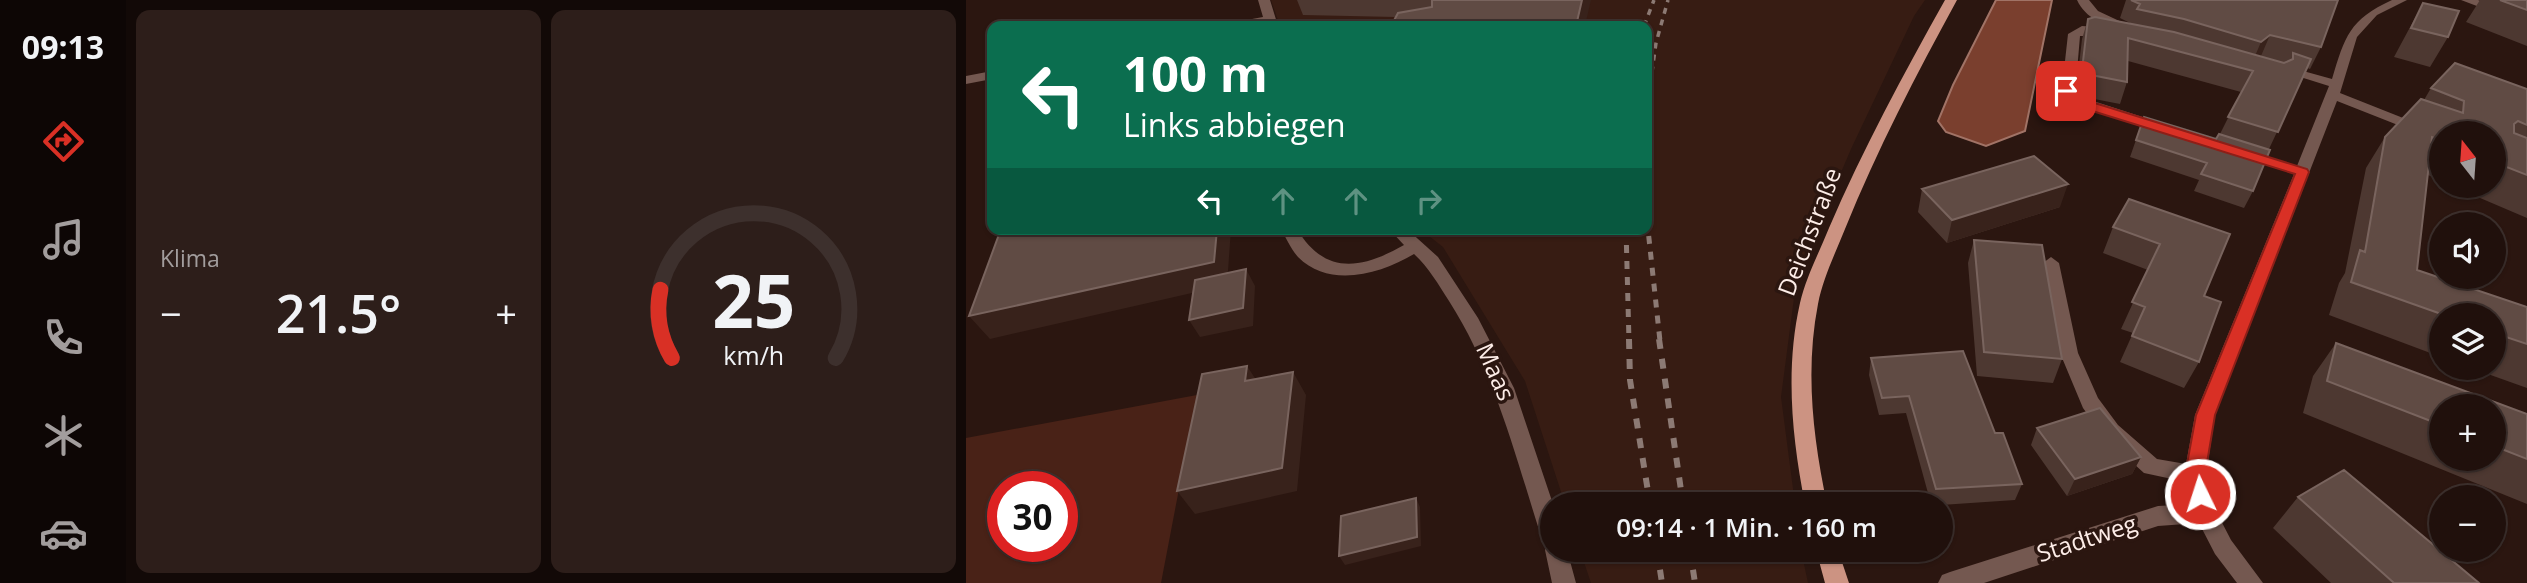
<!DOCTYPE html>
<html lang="de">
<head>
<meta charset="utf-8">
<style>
  body { margin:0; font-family:"Open Sans",sans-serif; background:#2d1e1a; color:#f1f3f6; height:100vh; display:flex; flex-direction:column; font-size:26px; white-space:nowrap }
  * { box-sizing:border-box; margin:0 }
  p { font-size:23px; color:#a29d9d }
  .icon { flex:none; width:38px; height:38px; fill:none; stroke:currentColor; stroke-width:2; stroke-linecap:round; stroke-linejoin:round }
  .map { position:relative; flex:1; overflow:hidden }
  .panel { display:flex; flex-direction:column; gap:10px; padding:10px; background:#120907; width:840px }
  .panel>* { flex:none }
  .hud { position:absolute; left:21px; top:21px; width:665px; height:214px; border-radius:14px; box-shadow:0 2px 5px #0004,0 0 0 2px #3d302d; background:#0b6e4f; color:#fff; overflow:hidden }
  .needle { width:46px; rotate:343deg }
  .fabs { position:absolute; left:1463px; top:121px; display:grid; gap:14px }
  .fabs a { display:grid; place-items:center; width:77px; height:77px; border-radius:50%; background:#20100c; box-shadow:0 2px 5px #0004,0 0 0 2px #3d302d; font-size:35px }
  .speed { position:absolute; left:21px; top:471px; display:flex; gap:14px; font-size:35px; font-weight:700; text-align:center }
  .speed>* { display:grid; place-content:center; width:91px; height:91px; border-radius:50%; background:#20100c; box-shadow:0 2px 5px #0004,0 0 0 2px #3d302d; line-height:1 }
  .speed .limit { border:10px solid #d22; background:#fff; color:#111 }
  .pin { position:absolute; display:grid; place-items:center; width:60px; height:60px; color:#fff; margin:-30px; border-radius:14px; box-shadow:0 4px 10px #0006 }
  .me { position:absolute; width:77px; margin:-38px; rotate:356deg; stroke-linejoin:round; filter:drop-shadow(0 0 5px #0008) }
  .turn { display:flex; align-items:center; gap:24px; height:147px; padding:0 21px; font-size:32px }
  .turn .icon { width:91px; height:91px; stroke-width:2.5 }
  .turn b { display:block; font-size:49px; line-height:60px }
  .lanes { display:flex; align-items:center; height:66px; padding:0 21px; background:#0003; justify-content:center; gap:35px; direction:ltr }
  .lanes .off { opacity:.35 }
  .big { font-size:52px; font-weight:600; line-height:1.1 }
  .panel .card { flex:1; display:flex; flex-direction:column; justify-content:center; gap:10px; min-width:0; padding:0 24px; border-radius:14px; background:#2d1e1a }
  .panel .dial { align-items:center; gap:0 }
  .dial svg { height:182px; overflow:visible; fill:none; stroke:#3d302d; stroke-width:7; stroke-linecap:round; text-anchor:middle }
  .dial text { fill:#f1f3f6; stroke:none }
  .heat { display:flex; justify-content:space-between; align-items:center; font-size:38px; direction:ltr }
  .panel .tiles { flex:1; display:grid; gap:10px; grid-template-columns:repeat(2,1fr) }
  .trip { position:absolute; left:574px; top:492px; width:413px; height:70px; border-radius:35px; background:#20100c; box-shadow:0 2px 5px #0004,0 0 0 2px #3d302d; font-weight:600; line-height:70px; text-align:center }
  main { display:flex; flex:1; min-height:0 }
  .tabs { display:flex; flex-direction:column; width:126px; justify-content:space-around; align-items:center; background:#0d0605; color:#a29d9d }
  .tabs .icon { width:49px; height:49px }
  .tabs .selected { color:#d93025 }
  .tabs b { font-size:32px; color:#f1f3f6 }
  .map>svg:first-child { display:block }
</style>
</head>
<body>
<main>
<nav class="tabs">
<b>09:13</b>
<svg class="icon selected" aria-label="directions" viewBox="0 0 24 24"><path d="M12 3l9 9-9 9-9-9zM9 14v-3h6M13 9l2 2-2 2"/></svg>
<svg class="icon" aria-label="music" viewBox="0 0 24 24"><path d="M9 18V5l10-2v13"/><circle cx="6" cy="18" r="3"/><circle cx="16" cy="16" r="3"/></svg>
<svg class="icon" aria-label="phone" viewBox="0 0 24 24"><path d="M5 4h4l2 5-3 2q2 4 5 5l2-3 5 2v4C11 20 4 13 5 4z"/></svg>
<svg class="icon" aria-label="climate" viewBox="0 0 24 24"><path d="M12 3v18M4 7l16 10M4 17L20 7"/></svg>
<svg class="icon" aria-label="car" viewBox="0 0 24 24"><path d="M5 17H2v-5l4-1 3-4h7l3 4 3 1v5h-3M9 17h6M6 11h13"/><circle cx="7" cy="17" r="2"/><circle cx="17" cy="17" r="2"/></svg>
</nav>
<section class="panel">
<div class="tiles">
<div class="card"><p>Klima</p>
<div class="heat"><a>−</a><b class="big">21.5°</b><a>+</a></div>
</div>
<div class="card dial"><svg viewBox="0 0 100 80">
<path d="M14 69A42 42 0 1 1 86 69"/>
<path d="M14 69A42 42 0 0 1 9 39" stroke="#d93025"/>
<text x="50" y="56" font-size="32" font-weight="700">25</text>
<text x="50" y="72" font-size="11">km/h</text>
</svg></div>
</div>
</section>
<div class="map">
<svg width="1561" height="583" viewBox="0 0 1561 583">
  <rect width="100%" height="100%" fill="#2b1610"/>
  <path fill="#371c13" d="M305,0H959L948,16L885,149L831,275L815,397L829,504H599L559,381L477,247L454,229H681V26H314Z
    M614,550H835L842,583H625Z"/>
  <path fill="#492217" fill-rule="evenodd" d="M231,395L195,583H0V438ZM37,486H96V546H37Z"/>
  <path fill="#7a3f2e" stroke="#a17366" stroke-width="2" d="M1030,0H1086L1059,131L1020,146L980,132L972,121L987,85Z"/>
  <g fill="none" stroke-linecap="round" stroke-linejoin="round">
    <path fill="#745850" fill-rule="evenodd" d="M292,0H304L312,26H300L299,23L262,26L264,23L297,17Z
      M1111,0H1123L1132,11L1162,25L1156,29C1137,24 1120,19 1111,0Z
      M1426,0H1441L1411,15L1391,37L1374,93L1475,133V142L1371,101L1249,415L1240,475L1250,511L1265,540L1297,583H1271L1249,554L1233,523L1192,526L1018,583H972L976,575L984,572L1192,506L1226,504L1220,482L1178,473L1138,437L1117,408L1094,353L1077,263L1085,257L1093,263L1112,353L1132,398L1152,425L1191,459L1220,464L1229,415L1328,174L1274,157L1272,154L1279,150L1331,166L1363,86L1309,69L1315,65L1366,79C1379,36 1383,20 1426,0Z
      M1495,0H1512L1561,17V25Z
      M1116,26L1143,28L1149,32L1143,36H1114L1109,95L1201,125V131H1191L1097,100L1095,97L1102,34Z
      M26,71V79L0,84V76Z
      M315,229H331C359,276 396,269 438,245L423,229H441L472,257L512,318L548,388L587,504L586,550H601L610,583H586L579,550L581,544L575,536C549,455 529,373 483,301C472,284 463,268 448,254C414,274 364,289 332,257C325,249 320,238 315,229Z"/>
    <path fill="#cc9382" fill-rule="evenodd" d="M979,0H991C950,75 911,150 879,229C869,254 857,278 852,304C839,371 847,438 861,504H839C826,438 819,369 834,303C840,277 853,253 863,228C897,149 937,75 979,0Z
      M850,550H872L883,583H859Z"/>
    <path stroke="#8c7a74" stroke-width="3.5" stroke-dasharray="6 6" stroke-linecap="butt" d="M678,26L688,0
      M681,108L690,43L702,0"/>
    <path stroke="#8c7a74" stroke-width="5" stroke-dasharray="8 8" stroke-linecap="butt" d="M681,220L694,341
      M660,229L663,341"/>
    <path stroke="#8c7a74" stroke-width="6" stroke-dasharray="10 10" stroke-linecap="butt" d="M663,339L664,380L684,504
      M693,339L717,504
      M691,550L696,583
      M724,550L729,583"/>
  </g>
  <path fill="#4d3831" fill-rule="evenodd" d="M331,0H625L430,17L337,15Z
    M1160,0H1372L1355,47L1344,69L1341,68L1303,149L1287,191L1278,208L1228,191L1233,180L1164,157L1178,117L1250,139L1254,134L1275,92L1162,61L1161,82L1154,104L1118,97L1110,91L1116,39L1122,19L1166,24L1154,18Z
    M1514,0H1561V46L1500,22Z
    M1457,3L1482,37L1464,67L1428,57Z
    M1465,88L1561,89V175L1475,140V181L1462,175L1451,270L1561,307V388L1505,368H1528V315H1475V357L1363,315L1373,283L1379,273L1400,168L1419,137L1458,100Z
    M1528,162L1561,175V218L1486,186H1528Z
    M956,189L1094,207L981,243L952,212Z
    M1163,199L1238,296L1233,362L1218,388L1154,362L1167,333L1155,329L1182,270L1137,253L1147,227Z
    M1008,240L1096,359L1087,383L1011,376L1002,263Z
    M1370,343L1561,414V504L1337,413L1347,376ZM1475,406H1528V458H1475Z
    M905,358L1029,433L1056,484L1049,500L975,505V504H965L940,413L913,415L903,375Z
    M1071,428L1175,457L1166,474L1101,496L1065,445Z
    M1332,497L1513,583H1365L1307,528Z"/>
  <path fill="#38221b" d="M616,0H625L619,26H610Z
    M1304,35L1295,56L1286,63L1295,42Z
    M1102,184L1094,207L981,243L986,220Z
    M251,229H265L261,285L24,339L3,316Z
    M280,269L289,286L287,326L234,337L223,320Z
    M281,366L296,389L279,381Z
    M327,372L340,395L331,491L229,514L211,491Z
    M1175,457L1166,474L1101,496L1109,479Z
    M450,498L454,507L455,546L379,565L373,556Z"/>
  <path fill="#604b44" stroke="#79645e" stroke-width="2" d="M466,0H616L610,26H425L432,13L466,7Z
    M1165,0H1372L1355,47L1304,35L1295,42L1218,19L1171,9L1174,4Z
    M1534,0H1561V10Z
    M1457,3L1493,11L1482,37L1445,28Z
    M1129,17L1208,32L1318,63L1327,59V53L1345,59L1312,132L1262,117L1287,71L1162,38L1161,82L1125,75L1116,70L1122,19Z
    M1489,63L1561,89V125L1552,121L1548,124V133L1561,138V175L1528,162V133H1475V140L1466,137L1451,270L1561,307V344L1528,333V315H1478L1385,282L1394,250L1399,252L1419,137L1455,99L1497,113L1498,101L1465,88Z
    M1178,117L1250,139L1253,134L1304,150L1287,191L1235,174L1241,163L1170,140Z
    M1068,156L1102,184L986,220L956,189Z
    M1163,199L1264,234L1238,296L1255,302L1233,362L1166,336L1179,307L1166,302L1194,244L1147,227Z
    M35,229H251L248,262L3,316Z
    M1008,240L1076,245L1096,359L1018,352Z
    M280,269L277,308L223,320L229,280Z
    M1370,343L1561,414V459L1528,446V406H1475V425L1361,381Z
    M997,351L1029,433H1037L1056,484L970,489L943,396L916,398L905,358Z
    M281,366L279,381L327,372L316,468L211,491L236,374Z
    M1134,408L1175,457L1109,479L1071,428Z
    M1378,470L1513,583H1428L1332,497Z
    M450,498L451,537L373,556L375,516Z"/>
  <path fill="#d93025" stroke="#8d1f18" stroke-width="2" d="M1100,87L1116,99L1341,169L1343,172L1249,415L1239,475L1244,494L1241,500L1234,503L1227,500L1219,475L1230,415L1329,174L1107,105L1096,97L1094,91Z"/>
  <g text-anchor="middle" stroke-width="7" stroke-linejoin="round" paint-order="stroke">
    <g font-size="24" fill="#fdede8" stroke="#2b1610">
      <text transform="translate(844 232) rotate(-69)" y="8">Deichstraße</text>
      <text transform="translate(529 372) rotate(66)" y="8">Maas</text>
      <text transform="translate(1121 539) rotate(-18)" y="8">Stadtweg</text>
    </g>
  </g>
</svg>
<div class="fabs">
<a><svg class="needle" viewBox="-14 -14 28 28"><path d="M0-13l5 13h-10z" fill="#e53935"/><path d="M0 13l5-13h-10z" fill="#a29d9d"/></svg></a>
<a><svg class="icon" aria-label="sound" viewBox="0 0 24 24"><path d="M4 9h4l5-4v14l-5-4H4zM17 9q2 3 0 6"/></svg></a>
<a><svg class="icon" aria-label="layers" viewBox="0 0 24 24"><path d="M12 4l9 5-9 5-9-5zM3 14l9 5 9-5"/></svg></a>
<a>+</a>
<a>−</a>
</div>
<div class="speed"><div class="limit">30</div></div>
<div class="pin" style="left:1100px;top:91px;background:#d93025"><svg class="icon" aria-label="arrive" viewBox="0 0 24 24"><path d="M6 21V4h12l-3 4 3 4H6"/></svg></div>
<svg class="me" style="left:1234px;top:494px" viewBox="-20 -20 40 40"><circle r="17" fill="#d93025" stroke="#fff" stroke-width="3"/><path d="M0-11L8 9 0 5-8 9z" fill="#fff"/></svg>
<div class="trip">09:14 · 1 Min. · 160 m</div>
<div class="hud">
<div class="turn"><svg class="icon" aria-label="left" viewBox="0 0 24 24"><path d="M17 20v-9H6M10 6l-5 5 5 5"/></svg><div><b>100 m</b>Links abbiegen</div></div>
<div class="lanes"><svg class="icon" aria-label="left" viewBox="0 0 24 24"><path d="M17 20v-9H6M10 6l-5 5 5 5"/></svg><svg class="icon off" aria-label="ahead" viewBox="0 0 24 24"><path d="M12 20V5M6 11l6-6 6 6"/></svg><svg class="icon off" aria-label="ahead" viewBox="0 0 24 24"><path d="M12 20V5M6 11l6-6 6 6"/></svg><svg class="icon off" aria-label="right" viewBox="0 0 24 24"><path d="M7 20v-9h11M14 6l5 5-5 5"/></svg></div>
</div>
</div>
</main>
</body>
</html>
